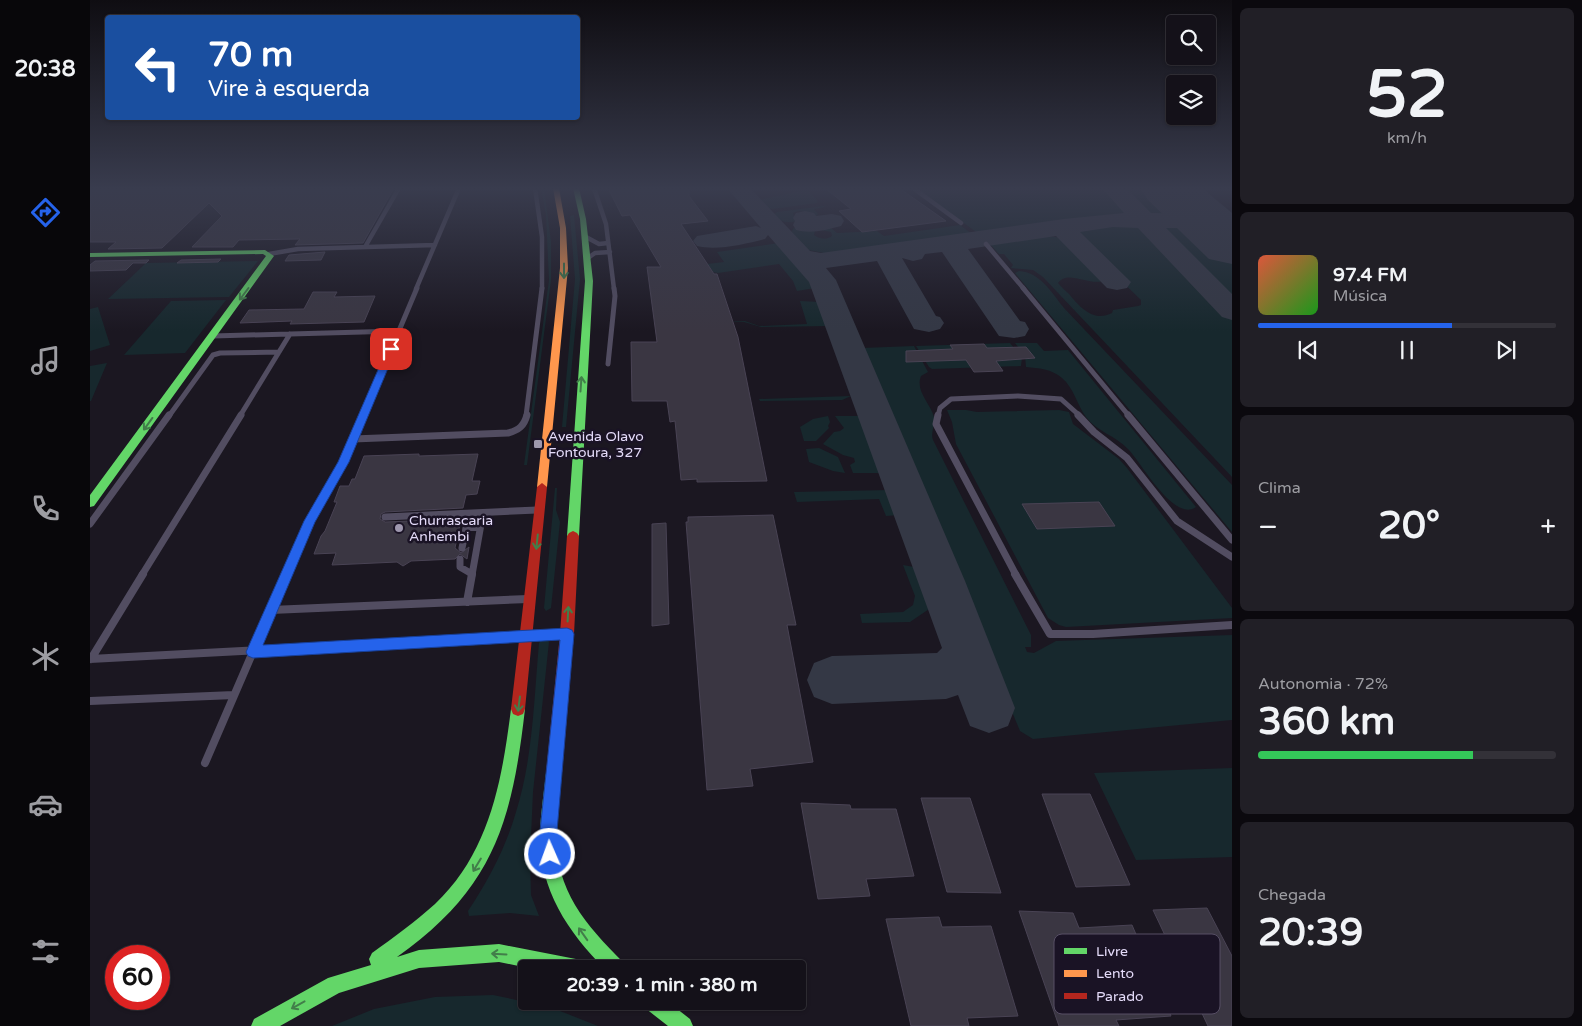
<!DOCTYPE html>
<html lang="pt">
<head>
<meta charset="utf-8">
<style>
  body { margin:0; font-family:"Varela Round",sans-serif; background:#211f26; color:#f1f3f6; height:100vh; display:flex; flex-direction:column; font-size:19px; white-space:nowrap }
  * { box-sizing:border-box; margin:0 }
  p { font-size:16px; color:#9d9da2 }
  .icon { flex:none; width:28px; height:28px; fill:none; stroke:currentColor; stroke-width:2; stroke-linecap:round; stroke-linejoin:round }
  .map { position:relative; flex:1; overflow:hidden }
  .panel { display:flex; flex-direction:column; gap:8px; padding:8px; background:#0b090e; width:350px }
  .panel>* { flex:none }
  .top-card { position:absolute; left:15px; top:15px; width:475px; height:105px; border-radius:5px; box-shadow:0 1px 4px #0004,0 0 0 1px #333138; background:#1a4fa0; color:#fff; overflow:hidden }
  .buttons { position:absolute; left:1076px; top:15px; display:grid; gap:10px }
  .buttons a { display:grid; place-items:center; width:50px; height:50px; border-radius:5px; background:#141119; box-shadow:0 1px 4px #0004,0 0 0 1px #333138; font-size:25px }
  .speed { position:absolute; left:15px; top:945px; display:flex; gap:10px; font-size:25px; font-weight:700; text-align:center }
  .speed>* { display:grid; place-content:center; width:65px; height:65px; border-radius:50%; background:#141119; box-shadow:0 1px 4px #0004,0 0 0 1px #333138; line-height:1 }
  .speed .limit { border:8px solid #d22; background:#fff; color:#111 }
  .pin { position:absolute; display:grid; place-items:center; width:42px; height:42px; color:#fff; margin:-21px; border-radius:10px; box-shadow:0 2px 8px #0006 }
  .me { position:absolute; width:55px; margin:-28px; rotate:358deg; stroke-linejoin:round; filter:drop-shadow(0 0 4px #0008) }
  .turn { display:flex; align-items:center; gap:18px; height:105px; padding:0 20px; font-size:22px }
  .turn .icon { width:65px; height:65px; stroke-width:2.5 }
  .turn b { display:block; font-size:35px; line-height:42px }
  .big { font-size:38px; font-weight:800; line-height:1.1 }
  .panel .card { flex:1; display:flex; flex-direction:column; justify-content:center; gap:8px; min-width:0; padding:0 18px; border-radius:8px; background:#211f26 }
  .panel .dial { align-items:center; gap:0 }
  .dial b { font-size:65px; line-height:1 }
  .song { display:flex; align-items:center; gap:15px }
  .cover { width:60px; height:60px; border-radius:8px; background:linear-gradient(135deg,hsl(10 70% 55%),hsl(120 70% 35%)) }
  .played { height:5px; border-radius:2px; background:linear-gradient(90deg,#2563eb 65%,#333138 65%) }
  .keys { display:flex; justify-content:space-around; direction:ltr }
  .heat { display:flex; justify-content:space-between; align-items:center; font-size:28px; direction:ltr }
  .charge { height:8px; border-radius:4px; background:linear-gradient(90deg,#34c759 72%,#333138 0) }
  .trip { position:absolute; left:428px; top:960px; width:288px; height:50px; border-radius:5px; background:#141119; box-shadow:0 1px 4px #0004,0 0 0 1px #333138; font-weight:800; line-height:50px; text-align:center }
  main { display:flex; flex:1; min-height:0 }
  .tabs { display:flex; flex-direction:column; width:90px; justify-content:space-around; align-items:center; background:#08070a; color:#9d9da2 }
  .tabs .icon { width:35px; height:35px }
  .tabs .selected { color:#2563eb }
  .tabs b { font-size:22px; color:#f1f3f6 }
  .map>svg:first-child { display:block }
</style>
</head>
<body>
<main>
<nav class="tabs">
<b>20:38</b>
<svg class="icon selected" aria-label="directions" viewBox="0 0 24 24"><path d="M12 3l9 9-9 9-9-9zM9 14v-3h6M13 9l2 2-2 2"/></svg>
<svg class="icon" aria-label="music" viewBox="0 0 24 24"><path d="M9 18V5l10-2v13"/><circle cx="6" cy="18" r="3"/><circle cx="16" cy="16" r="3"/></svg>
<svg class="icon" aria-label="phone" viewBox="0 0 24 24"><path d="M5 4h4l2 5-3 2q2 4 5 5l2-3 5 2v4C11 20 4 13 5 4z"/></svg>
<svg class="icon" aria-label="climate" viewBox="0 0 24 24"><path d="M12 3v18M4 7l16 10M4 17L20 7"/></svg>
<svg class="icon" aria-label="car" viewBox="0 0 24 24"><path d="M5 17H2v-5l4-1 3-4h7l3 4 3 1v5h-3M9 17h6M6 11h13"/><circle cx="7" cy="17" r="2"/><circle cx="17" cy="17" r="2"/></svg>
<svg class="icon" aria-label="filters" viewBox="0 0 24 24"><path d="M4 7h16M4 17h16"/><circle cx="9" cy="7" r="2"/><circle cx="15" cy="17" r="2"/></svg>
</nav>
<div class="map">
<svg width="1142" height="1026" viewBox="0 0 1142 1026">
  <rect width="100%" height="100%" fill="#1b1721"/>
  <path fill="#17282d" d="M451,188H454L461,242V280L437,465H434L459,280L456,215Z
    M826,188H1019L1040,212L1035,215L889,234Z
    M1028,188H1078L1101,208L1102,212L1095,216L1056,213L1050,211Z
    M715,190H718L727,200V203L682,209L676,208L669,200Z
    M734,206L735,207L724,209L728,214L723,219L719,217L720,215L719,213L709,211L703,213L704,216L712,220C701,223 691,224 683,215L687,212Z
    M484,215L490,279L476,427H472L485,279L480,216Z
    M1040,223L1057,228L1142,317V477L953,277L943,270L921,268L923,265L914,254H909L898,242L952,235L973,238L978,240L1017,279C1003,289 978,268 968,283C971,287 975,290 979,294C989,306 1003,323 1022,313L1023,310L1048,306L1051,305V300L985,236L983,231Z
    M1075,223C1105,224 1120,226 1142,246V305L1067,227L1068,224Z
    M730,225L740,227L747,233L787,231L794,236L870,225L882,234L739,254L718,250L700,234L704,228L718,226L725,231L724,235C729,239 736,240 742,236L741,232L731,230L727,226Z
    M689,243L720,278L725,288L707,291L703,281L689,264L628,273L623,272L617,264L634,262L627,252Z
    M168,261L139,297L18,299L56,263Z
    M929,271C950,272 962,293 974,308L1142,485V532L925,273Z
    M136,300L95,353L34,355L81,301Z
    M710,301L730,302L739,326L671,327L654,322H636L655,321L669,326L717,324Z
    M8,307L20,345L0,351V309Z
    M920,343L932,358L931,366L842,369L839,367L826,346Z
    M925,343H947L954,351L978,350L1106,507C1084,523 1051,462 1038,449C1026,436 1006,431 996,417C987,405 984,388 972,378C962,369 948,368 936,367L935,356Z
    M824,346L838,372L831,376C825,391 840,403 844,417C846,425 840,432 843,440L941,635V647H935L937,652L944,653L966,641L1142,635V720L943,739L930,731L772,348Z
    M17,363L1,401H0V366Z
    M761,396L752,400L670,401L669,399Z
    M857,410H876L887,412L969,410L979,412L983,424L1029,459L1037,468L1142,608V618L976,627L969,625L958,618L866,444L862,422Z
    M738,416L740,422L738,426L739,428L726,441H714L710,427L723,419Z
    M745,416H773L794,473H763L760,465L765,462L764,458L753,455L733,444L744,432L750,431L754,428Z
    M729,448L748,457L755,473L743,471L719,462L716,449Z
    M465,488H467L466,510L470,522L461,608L456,611L454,608Z
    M800,490L809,515L796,516L789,499L707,502L704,492Z
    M813,565L824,567L831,573L842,607L820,622L772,623L770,614L813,612L823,605L825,596Z
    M456,638L459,642L443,792L440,859L441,895L449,916L420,913L379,916L378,911C398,881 416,847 426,812C443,758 444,699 449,643L452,639Z
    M1142,768V857L1046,860L1004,773Z
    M403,995L460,1007L508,1026H242L284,1009L345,997Z"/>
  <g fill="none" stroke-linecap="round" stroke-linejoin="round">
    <path fill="#343845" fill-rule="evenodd" d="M637,188H660L720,251L731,253L974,219L1034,213L1012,188H1036L1061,213L1121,214L1142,218V232L1121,228H1076L1142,294V320L1132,317L1048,228L1023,227L990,232L1041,282L1037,288L1027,290L1017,288L966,236L878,249L930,321L935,322L939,329L935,336L924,338L909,336L852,252L835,254L832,259L823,261L812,258L846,316L850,317L854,323L850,329L839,332L824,329L787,261L736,268L746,280L875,581L925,708L918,726L899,733L880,726L868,695L856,699L742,704L724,697L717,680L724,663L742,656L847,653L852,648L719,282L678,235L675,239C655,244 627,251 607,246L603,241L607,236L666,226L671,228Z
      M715,211L724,213L726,216L742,214L751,216L754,221L751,226C736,230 721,234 706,230L703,225L705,221L703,218L706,213Z"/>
    <path fill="#343845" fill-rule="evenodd" d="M1050,188H1112L1142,213V264L1119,259L1058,200Z"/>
  </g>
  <path fill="#3a3642" stroke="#494354" d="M0,188H304L273,243L205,245L210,239L149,240L143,247H102L132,216L119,203L72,248L18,249L26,242H0Z
    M518,188H599V196L618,221L591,224L624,274H627L648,337L677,481L607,482V479L591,480L585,421L580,422L577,401H542L541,342H567L557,267H571L540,215L532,216Z
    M735,188H809L856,221L772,232L749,211L761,209Z
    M235,252L231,260L195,261L199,255Z
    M131,259L128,262L87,263L91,260Z
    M59,260L56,263H43L36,270L0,271V265L5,261Z
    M223,292H247L244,297L285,296L274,322L200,324L202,321L150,323L159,310L214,309Z
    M894,344L897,348L936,347L945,358L906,361L913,371L884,372L876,360L816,362V351L863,349L860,345Z
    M329,454V456L388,454L382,481H390L387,494L376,495L373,508L295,512L291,514L290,519L295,522L371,519L365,548L371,553L379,547L377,559L370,554L365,559L321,561L313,566L307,562L242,565L246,553L224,554L231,536L235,531L247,502H244L250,486H259L262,479H265L274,456Z
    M1009,502L1025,526L947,529L932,504Z
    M683,515L706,625H697L723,762L660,769L663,786L617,790L596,522H598V517Z
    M576,523L579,624L562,626V524Z
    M952,794H1000L1040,885L986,887Z
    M831,798H880L911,893L857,892Z
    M711,803L760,805L761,809H806L824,876L776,879L780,896L728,899Z
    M1117,908L1142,956V1026H1118L1063,910Z
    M929,911L983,913L989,928L1042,925L1081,1016L1026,1020L1029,1026H969Z
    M849,917L852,927L901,926L928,1016L877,1018L879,1026H821L796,919Z"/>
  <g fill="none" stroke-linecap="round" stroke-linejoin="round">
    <path stroke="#524d61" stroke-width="4.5" d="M445,188L452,237V289
      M504,188L516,224L524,289
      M823,188L871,223
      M496,237L509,244L518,243
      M896,244L934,289
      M275,247L309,188
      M179,254L208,249L345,245
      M498,258L505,253L520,252
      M326,289L369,188"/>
    <path stroke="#524d61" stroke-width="5" d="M933,288L1039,416
      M123,336L309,331
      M518,364L525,296L524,288
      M79,416L123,355L130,353L189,352
      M150,416L200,334
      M273,416L327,288
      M436,416L452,288
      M848,416L850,408L861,399L928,396L971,399L990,416"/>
    <path stroke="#524d61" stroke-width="7" d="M848,415L846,424L926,575
      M988,415L1004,432L1037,458L1087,521L1142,557
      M1038,415L1142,540
      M263,439L418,433C429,430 434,426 437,415
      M295,517L447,510
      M0,524L79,415
      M372,548L376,528L390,526
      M370,559V567L382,574
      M52,575L151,415
      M196,575L224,512L254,462L274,415
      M382,575L393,513"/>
    <path stroke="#524d61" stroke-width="8" d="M197,574L181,610L438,599
      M925,574L960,634H1003L1142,625
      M377,602L382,574
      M0,659L474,634
      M1,659L53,574
      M0,701L144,695
      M115,763L181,610"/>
    <path fill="#63d668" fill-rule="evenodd" d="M483,188H489L496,219L503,281L489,536L487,539H479L477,536L495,281L490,219Z
      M175,250L184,256L4,506L0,507V495L176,256L173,254L0,257V253Z
      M428,702L433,704L435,709C422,822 404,888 307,957L329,950L409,944L491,960L497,963L500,969H443L409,962L329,968L249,993L190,1026H161L164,1019L238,978L281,965L279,959L282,953C304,937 325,922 345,904C400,852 412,780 421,709L423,704Z
      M464,765L469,768L472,773C470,792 466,811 466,831C465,890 494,923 534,963L537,969H515C476,930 448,887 450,830C451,811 454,792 456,773L459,768Z
      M553,1001H577L600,1019L603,1026H578L555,1008Z"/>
    <path fill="#ff974d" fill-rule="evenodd" d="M463,188H469L476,228L478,268L457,487L452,491L447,487L470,268V228Z"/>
    <path fill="#b3261e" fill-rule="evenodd" d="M452,483L457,487L435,709L433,714L428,716L423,714L421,709L447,487Z
      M483,531L487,533L489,536L484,634L472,773L469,778L464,781L459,778L456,773L470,634L477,536L479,533Z"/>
  </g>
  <defs><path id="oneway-shaft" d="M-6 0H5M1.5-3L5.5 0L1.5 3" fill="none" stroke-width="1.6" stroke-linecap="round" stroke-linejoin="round" transform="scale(1.25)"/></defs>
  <g stroke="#427e4a">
    <use href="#oneway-shaft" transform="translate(474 271) rotate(90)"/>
    <use href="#oneway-shaft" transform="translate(154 294) rotate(127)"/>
    <use href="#oneway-shaft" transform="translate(491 384) rotate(-86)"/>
    <use href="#oneway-shaft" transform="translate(58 424) rotate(126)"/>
    <use href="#oneway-shaft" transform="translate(447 542) rotate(96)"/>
    <use href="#oneway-shaft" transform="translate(478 614) rotate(-87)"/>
    <use href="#oneway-shaft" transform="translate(429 704) rotate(97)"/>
    <use href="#oneway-shaft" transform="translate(387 865) rotate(121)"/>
    <use href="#oneway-shaft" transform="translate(493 934) rotate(-125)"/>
    <use href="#oneway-shaft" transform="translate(409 954) rotate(-177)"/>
    <use href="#oneway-shaft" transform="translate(208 1005) rotate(151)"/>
  </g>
  <linearGradient id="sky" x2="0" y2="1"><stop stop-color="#0f0d12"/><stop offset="0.57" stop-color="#393c4e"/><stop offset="1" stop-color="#393c4e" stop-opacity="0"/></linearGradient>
  <rect width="1142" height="331" fill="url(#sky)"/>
  <path fill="#2563eb" stroke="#184099" d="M301,346L306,349L259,462L225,522L173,645L477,628L482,630L484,634L467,831L468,854L465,860L460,863L454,860L451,854L450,831L470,640L163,658L158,656L156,652L214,521L248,462L297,349Z"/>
  <g fill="#9e97ae" stroke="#1a1325" stroke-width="2">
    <rect x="443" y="439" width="10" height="10" rx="2.5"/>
    <circle cx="309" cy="528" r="5"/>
  </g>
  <g text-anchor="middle" stroke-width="5" stroke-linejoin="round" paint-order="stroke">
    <g font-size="14" fill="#e5dcfa" stroke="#1a1325" text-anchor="start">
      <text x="458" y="441">Avenida Olavo<tspan x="458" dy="16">Fontoura, 327</tspan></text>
      <text x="319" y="525">Churrascaria<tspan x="319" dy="16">Anhembi</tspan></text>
    </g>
  </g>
  <rect x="964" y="934" width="166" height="80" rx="8" fill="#1a1325" stroke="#574f65" stroke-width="1"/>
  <rect x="974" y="948" width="23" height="6" fill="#63d668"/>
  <rect x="974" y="970" width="23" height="7" fill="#ff974d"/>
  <rect x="974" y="993" width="23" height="6" fill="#b3261e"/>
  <g font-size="14" fill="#e5dcfa">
    <text x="1006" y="956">Livre</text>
    <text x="1006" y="978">Lento</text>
    <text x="1006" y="1001">Parado</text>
  </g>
</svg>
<div class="buttons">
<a><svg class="icon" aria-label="search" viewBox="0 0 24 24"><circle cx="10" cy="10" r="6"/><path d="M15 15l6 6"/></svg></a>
<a><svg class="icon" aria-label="layers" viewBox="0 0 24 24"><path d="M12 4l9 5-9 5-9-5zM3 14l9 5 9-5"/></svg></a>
</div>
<div class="speed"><div class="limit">60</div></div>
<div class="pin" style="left:301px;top:349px;background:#d93025"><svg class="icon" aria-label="arrive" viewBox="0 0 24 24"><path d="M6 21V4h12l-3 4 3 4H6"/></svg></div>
<svg class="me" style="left:460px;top:854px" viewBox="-20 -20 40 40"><circle r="17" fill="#2563eb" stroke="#fff" stroke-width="3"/><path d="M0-11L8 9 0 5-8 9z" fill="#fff"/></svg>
<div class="trip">20:39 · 1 min · 380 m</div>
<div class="top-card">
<div class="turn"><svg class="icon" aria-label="left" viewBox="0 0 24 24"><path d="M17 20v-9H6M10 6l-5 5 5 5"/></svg><div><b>70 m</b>Vire à esquerda</div></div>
</div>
</div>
<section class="panel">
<div class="card dial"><b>52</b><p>km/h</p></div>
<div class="card">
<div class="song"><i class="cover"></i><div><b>97.4 FM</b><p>Música</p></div></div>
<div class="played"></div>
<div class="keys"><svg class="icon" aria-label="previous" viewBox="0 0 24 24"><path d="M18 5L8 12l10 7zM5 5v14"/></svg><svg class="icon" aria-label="pause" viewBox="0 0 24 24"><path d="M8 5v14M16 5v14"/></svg><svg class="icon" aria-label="next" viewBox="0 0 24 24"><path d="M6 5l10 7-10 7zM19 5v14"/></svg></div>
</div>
<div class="card"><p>Clima</p>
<div class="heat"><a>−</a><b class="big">20°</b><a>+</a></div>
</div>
<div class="card"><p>Autonomia · 72%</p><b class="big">360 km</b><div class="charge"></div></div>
<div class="card"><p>Chegada</p><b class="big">20:39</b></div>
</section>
</main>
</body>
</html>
